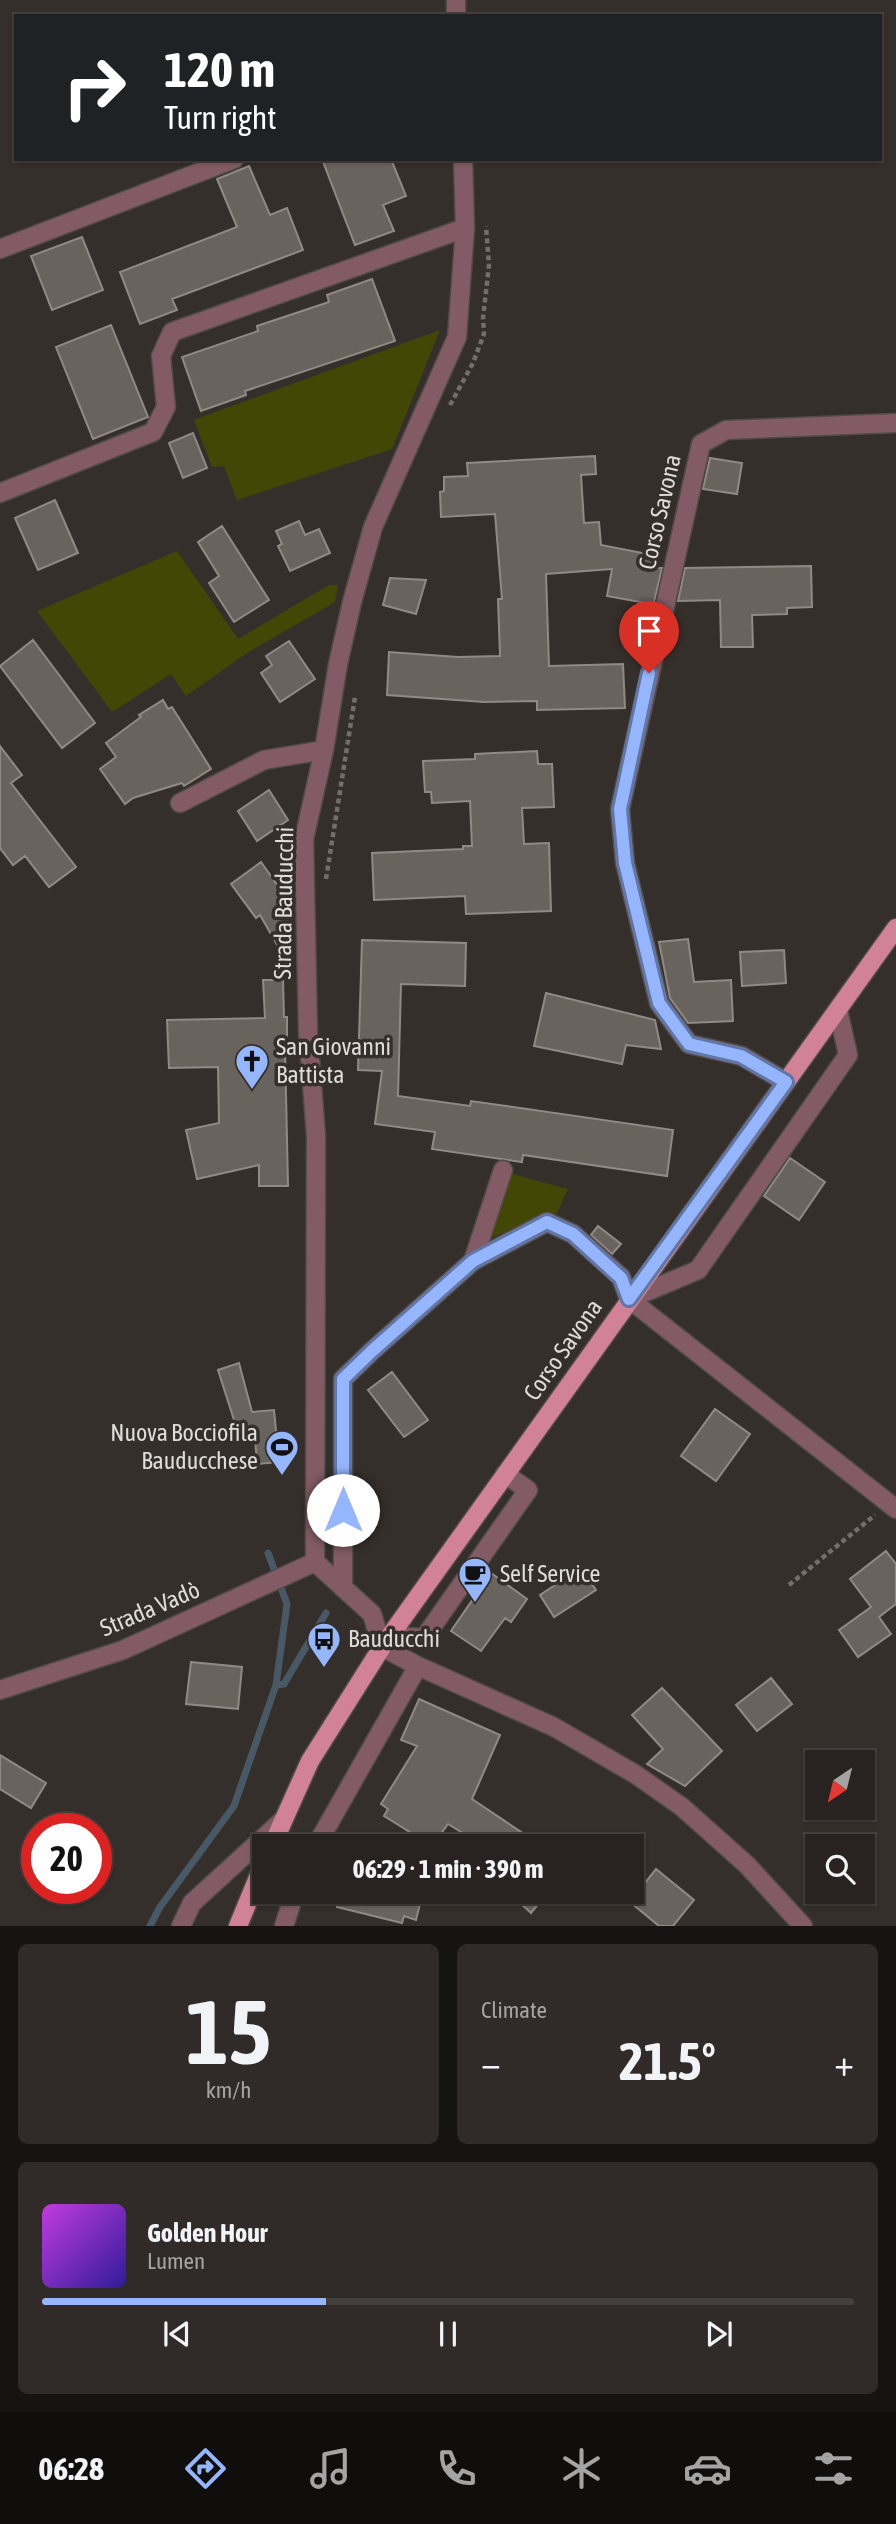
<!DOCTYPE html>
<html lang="en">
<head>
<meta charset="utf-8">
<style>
  body { margin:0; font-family:"Asap Condensed",sans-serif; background:#302b29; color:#f1f3f6; height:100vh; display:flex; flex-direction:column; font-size:26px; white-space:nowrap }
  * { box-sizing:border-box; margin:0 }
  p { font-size:23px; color:#a5a4a5 }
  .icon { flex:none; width:38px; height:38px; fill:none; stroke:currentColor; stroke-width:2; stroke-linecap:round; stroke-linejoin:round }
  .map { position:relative; height:1926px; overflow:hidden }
  .details { display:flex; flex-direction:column; gap:18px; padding:18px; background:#161312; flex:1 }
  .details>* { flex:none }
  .hud { position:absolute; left:14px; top:14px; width:868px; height:147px; border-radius:0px; box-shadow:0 2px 5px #0004,0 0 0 2px #44403e; background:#202124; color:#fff; overflow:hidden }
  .needle { width:46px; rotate:215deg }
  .fabs { position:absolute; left:805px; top:1750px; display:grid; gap:14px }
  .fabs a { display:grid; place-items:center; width:70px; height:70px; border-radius:0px; background:#282320; box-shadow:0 2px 5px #0004,0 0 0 2px #44403e; font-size:35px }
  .speed { position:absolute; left:21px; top:1813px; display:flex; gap:14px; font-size:35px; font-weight:700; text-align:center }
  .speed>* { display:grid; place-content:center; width:91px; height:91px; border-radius:50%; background:#282320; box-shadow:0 2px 5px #0004,0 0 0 2px #44403e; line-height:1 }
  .speed .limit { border:10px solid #d22; background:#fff; color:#111 }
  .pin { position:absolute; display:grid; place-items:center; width:60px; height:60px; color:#fff; margin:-72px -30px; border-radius:50% 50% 50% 0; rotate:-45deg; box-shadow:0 0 7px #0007 }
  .pin .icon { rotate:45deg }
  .me { position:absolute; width:77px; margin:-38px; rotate:0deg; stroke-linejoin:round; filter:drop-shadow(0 0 5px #0008) }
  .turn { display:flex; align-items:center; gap:24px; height:147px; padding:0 35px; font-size:32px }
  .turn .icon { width:91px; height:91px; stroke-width:2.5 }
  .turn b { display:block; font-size:49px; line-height:60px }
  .big { font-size:52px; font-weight:700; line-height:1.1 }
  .details .card { flex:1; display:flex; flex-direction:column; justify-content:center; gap:10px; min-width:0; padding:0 24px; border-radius:10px; background:#302b29 }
  .details .dial { align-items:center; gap:0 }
  .dial b { font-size:91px; line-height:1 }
  .song { display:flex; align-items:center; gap:21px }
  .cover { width:84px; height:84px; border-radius:10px; background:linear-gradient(135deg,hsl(290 70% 55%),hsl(250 70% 35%)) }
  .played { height:7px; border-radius:4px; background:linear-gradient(90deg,#95b6fd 35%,#44403e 35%) }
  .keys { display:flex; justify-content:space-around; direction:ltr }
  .heat { display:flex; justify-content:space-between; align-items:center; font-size:38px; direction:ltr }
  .details .tiles { flex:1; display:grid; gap:18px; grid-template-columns:1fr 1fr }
  .card:last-child { grid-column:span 2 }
  .trip { position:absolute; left:252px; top:1834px; width:392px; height:70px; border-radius:0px; background:#282320; box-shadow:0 2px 5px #0004,0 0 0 2px #44403e; font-weight:700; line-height:70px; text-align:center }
  .menu { display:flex; height:112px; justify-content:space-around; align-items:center; background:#100e0d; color:#a5a4a5 }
  .menu .icon { width:49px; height:49px }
  .menu .active { color:#95b6fd }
  .menu b { font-size:32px; color:#f1f3f6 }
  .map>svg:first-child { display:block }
</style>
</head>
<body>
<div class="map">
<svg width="896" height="1926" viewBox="0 0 896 1926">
  <rect width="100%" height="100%" fill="#352f2b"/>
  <path fill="#434706" d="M440,330L392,449L237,500L224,466L212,467L194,420Z
    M177,551L238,639L329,585H338L335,602L247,653L186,696L171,674L112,712L37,611Z
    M509,1173L568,1189L557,1213L487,1239Z"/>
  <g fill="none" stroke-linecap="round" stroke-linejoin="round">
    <path stroke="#485864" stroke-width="7" d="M276,1685L284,1684L326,1613
      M150,1926L160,1907L234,1806L276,1685L287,1604L268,1553"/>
  </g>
  <path fill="#69635e" stroke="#918a84" stroke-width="2" d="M322,159H391L406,196L383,205L394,231L355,245Z
    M249,166L270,215L287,208L303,250L172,299L177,310L140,324L120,272L237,227L217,179Z
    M82,237L103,290L52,310L31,256Z
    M372,279L395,341L245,391L246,395L201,411L182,357L258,331L257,326L329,302L327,295Z
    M111,325L148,417L93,439L56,347Z
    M193,433L207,468L183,478L169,443Z
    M595,456L596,474L581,475L584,523L599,522L601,545L658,556L656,568H662L654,602L651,604L607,596L612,569L546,574L549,666L623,664L625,708L537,710V701L484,702L387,695L389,652L458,657L500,656L498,599H502L495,514L441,517L440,492L444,491V477L468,476L467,463Z
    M710,458L742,463L737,494L703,489Z
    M55,500L78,553L38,570L15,518Z
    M299,521L305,535L319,529L330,553L290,571L278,546L282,544L276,531Z
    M222,526L269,600L234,622L209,583L219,576L198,542Z
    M811,566L812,607L787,608V614L752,615L753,647H721L720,600L678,601L685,568Z
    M390,578L426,580L416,614L383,605Z
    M33,640L95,723L62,748L0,666Z
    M289,641L315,679L280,702L261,673L272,665L266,656Z
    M163,700L168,709L172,707L211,769L184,786L182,783L133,798L125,804L100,769L116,757L106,743L141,717L139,715Z
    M0,746L22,775L11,783L76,867L49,887L25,856L13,865L0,848Z
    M537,751L538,764H552L554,807L522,808L524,844L549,843L551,911L466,914L465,896L374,900L372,853L463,849V846H472L470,801L432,803L431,792H425L423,761L475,759V754Z
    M269,790L288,820L257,841L238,811Z
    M261,862L288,900L287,962L260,915L256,918L231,884Z
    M688,939L694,982L731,980L733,1021L688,1023L670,998L659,942Z
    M362,940L466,943L465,986L401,984L398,1096L470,1106L471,1101L673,1130L667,1176L523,1155L522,1162L432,1149L435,1132L375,1124L382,1071L358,1070Z
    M784,950L786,983L742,986L740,952Z
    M263,980H283L284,1017H287V1047H285L288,1186H259V1165L197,1179L186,1130L219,1123L218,1067L169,1068L167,1020L265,1018Z
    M546,993L655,1020L661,1049L626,1045L622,1064L534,1046Z
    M790,1158L825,1182L799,1220L764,1196Z
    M598,1226L621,1244L612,1254L591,1235Z
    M239,1363L252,1412L274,1410L279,1462L257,1464L255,1438L241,1442L218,1370Z
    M392,1372L428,1420L404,1437L368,1390Z
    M715,1409L750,1434L716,1481L681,1456Z
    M886,1551L896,1564V1604L879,1617L891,1634L858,1657L839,1630L871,1607L850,1579Z
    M581,1568L596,1590L554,1617L540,1595Z
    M491,1573L527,1599L511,1622L505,1618L481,1651L451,1631Z
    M191,1662L242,1667L238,1709L186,1704Z
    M771,1678L792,1704L757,1731L736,1705Z
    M662,1688L722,1751L685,1786L647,1764L663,1749L632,1715Z
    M419,1699L500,1735L472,1799L542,1846H484L448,1824L432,1846L384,1816L388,1809L381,1804L417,1746L401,1740Z
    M0,1755L46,1783L31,1808L0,1789Z
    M656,1869L694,1900L673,1926H659L630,1902Z
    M341,1892H423L416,1920L404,1916L402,1923L337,1907Z
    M508,1892H548L531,1913Z"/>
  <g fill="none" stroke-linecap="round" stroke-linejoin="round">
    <defs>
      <path id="minor" d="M456,0V16
        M463,159L465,228L457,337L373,527L352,602L338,664L324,750L304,839L308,1032L316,1136L315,1562L372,1614L382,1647L418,1666L554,1727L635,1774L682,1807L747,1865L803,1926
        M0,249L234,159
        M0,493L153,432L166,407L161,356L172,332L465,228
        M180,803L264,760L324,750
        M786,1082L742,1056L689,1044L659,1003L625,863L620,809L701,444L726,430L896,423
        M473,1261L503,1170
        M629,1299L698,1270L848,1055L838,1010
        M343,1588V1379L372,1351L473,1261L547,1222L573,1234L621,1277L629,1299L896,1509
        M389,1636L424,1638L528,1490L505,1474
        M0,1690L123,1650L315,1562
        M316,1846L418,1666
        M181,1926L192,1903L284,1819
        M284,1926L295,1892"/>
      <path id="major" d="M272,1846L310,1761L382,1647L896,928
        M238,1926L264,1863"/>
    </defs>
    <use href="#minor" stroke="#504b47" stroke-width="21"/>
    <use href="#major" stroke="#504b47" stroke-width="21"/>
    <path stroke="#736e6b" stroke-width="4.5" stroke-dasharray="5 3.5" stroke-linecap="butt" d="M450,405L473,363L484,334L483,318L489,265L486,226
      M326,879L355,697
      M789,1585L875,1515"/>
    <use href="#minor" stroke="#825b64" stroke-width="18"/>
    <use href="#major" stroke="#d18296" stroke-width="18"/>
  </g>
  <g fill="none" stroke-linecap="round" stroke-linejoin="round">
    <defs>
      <path id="route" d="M343,1510V1379L372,1351L473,1261L547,1222L573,1234L621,1278L629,1299L786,1082L741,1056L689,1044L659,1003L625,863L620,809L649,673"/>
    </defs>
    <use href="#route" stroke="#6176a4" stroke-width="18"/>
    <use href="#route" stroke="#95b6fd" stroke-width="12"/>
  </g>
  <defs>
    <symbol id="church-pin" viewBox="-11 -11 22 30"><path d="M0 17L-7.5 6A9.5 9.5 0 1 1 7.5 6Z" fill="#95b6fd" stroke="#352f2b"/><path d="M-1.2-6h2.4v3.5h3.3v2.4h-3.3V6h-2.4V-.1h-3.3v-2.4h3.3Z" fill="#111"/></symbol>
    <symbol id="stadium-pin" viewBox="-11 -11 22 30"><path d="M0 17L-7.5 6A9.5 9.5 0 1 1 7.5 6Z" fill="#95b6fd" stroke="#352f2b"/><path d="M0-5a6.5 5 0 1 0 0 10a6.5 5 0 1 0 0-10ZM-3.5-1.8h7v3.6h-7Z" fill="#111"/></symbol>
    <symbol id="cafe-pin" viewBox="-11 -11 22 30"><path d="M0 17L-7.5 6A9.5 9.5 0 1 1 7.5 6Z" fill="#95b6fd" stroke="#352f2b"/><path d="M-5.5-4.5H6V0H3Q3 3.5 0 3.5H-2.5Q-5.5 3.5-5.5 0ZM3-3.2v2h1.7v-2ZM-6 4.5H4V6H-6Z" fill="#111"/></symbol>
    <symbol id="bus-pin" viewBox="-11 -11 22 30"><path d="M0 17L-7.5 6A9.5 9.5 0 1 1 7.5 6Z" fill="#95b6fd" stroke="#352f2b"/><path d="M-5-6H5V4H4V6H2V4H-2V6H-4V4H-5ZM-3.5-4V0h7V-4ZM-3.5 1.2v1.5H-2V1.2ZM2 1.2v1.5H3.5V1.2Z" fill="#111"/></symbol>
  </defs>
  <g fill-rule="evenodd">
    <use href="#church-pin" x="233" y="1042" width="38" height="52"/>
    <use href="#stadium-pin" x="263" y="1428" width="38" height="52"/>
    <use href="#cafe-pin" x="456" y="1555" width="38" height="52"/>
    <use href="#bus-pin" x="305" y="1620" width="38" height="52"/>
  </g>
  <g text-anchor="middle" stroke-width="7" stroke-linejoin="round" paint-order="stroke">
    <g font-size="24" fill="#dfdcd9" stroke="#352f2b">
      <text transform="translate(660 512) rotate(-77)" y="8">Corso Savona</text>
      <text transform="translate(284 903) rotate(-89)" y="8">Strada Bauducchi</text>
      <text transform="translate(563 1350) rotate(-55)" y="8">Corso Savona</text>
      <text transform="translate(150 1609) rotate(-23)" y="8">Strada Vadò</text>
    </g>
    <g font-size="24" fill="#dfdcd9" stroke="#352f2b" text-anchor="start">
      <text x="276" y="1055">San Giovanni<tspan x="276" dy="28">Battista</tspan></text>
      <text x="258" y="1441" text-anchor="end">Nuova Bocciofila<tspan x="258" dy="28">Bauducchese</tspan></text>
      <text x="500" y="1582">Self Service</text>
      <text x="348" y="1647">Bauducchi</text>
    </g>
  </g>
</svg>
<div class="fabs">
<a><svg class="needle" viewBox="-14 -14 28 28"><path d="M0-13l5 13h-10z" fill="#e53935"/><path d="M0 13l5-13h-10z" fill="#a5a4a5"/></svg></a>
<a><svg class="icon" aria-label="search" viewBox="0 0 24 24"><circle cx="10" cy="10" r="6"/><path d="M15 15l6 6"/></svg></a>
</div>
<div class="speed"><div class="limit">20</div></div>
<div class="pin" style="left:649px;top:673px;background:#d93025"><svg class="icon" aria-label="arrive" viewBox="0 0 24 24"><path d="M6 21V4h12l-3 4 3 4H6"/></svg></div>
<svg class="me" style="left:343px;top:1510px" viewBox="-20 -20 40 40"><circle r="19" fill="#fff"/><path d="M0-13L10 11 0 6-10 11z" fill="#95b6fd"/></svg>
<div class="trip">06:29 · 1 min · 390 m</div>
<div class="hud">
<div class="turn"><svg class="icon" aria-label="right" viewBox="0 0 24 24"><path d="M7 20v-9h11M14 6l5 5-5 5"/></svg><div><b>120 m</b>Turn right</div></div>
</div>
</div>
<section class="details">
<div class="tiles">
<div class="card dial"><b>15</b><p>km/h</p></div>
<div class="card"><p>Climate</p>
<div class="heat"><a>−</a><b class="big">21.5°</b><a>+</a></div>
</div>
<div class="card">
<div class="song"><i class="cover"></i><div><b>Golden Hour</b><p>Lumen</p></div></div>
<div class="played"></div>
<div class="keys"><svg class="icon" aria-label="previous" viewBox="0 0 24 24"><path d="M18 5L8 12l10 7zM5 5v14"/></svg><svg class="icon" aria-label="pause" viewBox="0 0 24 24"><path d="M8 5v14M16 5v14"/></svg><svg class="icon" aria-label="next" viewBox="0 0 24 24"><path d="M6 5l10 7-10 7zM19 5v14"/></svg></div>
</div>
</div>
</section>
<nav class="menu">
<b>06:28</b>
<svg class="icon active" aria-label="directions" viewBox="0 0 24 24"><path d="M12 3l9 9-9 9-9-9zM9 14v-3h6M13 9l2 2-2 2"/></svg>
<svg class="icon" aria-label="music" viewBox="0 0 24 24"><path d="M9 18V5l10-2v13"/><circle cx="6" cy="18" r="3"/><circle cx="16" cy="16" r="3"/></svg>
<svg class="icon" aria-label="phone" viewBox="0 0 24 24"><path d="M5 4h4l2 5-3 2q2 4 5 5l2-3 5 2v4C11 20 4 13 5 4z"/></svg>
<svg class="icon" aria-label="climate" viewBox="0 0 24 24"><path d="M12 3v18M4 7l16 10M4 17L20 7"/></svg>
<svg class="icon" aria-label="car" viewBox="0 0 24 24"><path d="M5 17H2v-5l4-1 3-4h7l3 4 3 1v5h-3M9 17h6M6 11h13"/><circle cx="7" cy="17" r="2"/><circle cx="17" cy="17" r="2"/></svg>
<svg class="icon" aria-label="filters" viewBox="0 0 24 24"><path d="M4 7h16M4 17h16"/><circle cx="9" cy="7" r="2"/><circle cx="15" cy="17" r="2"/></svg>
</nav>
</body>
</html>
